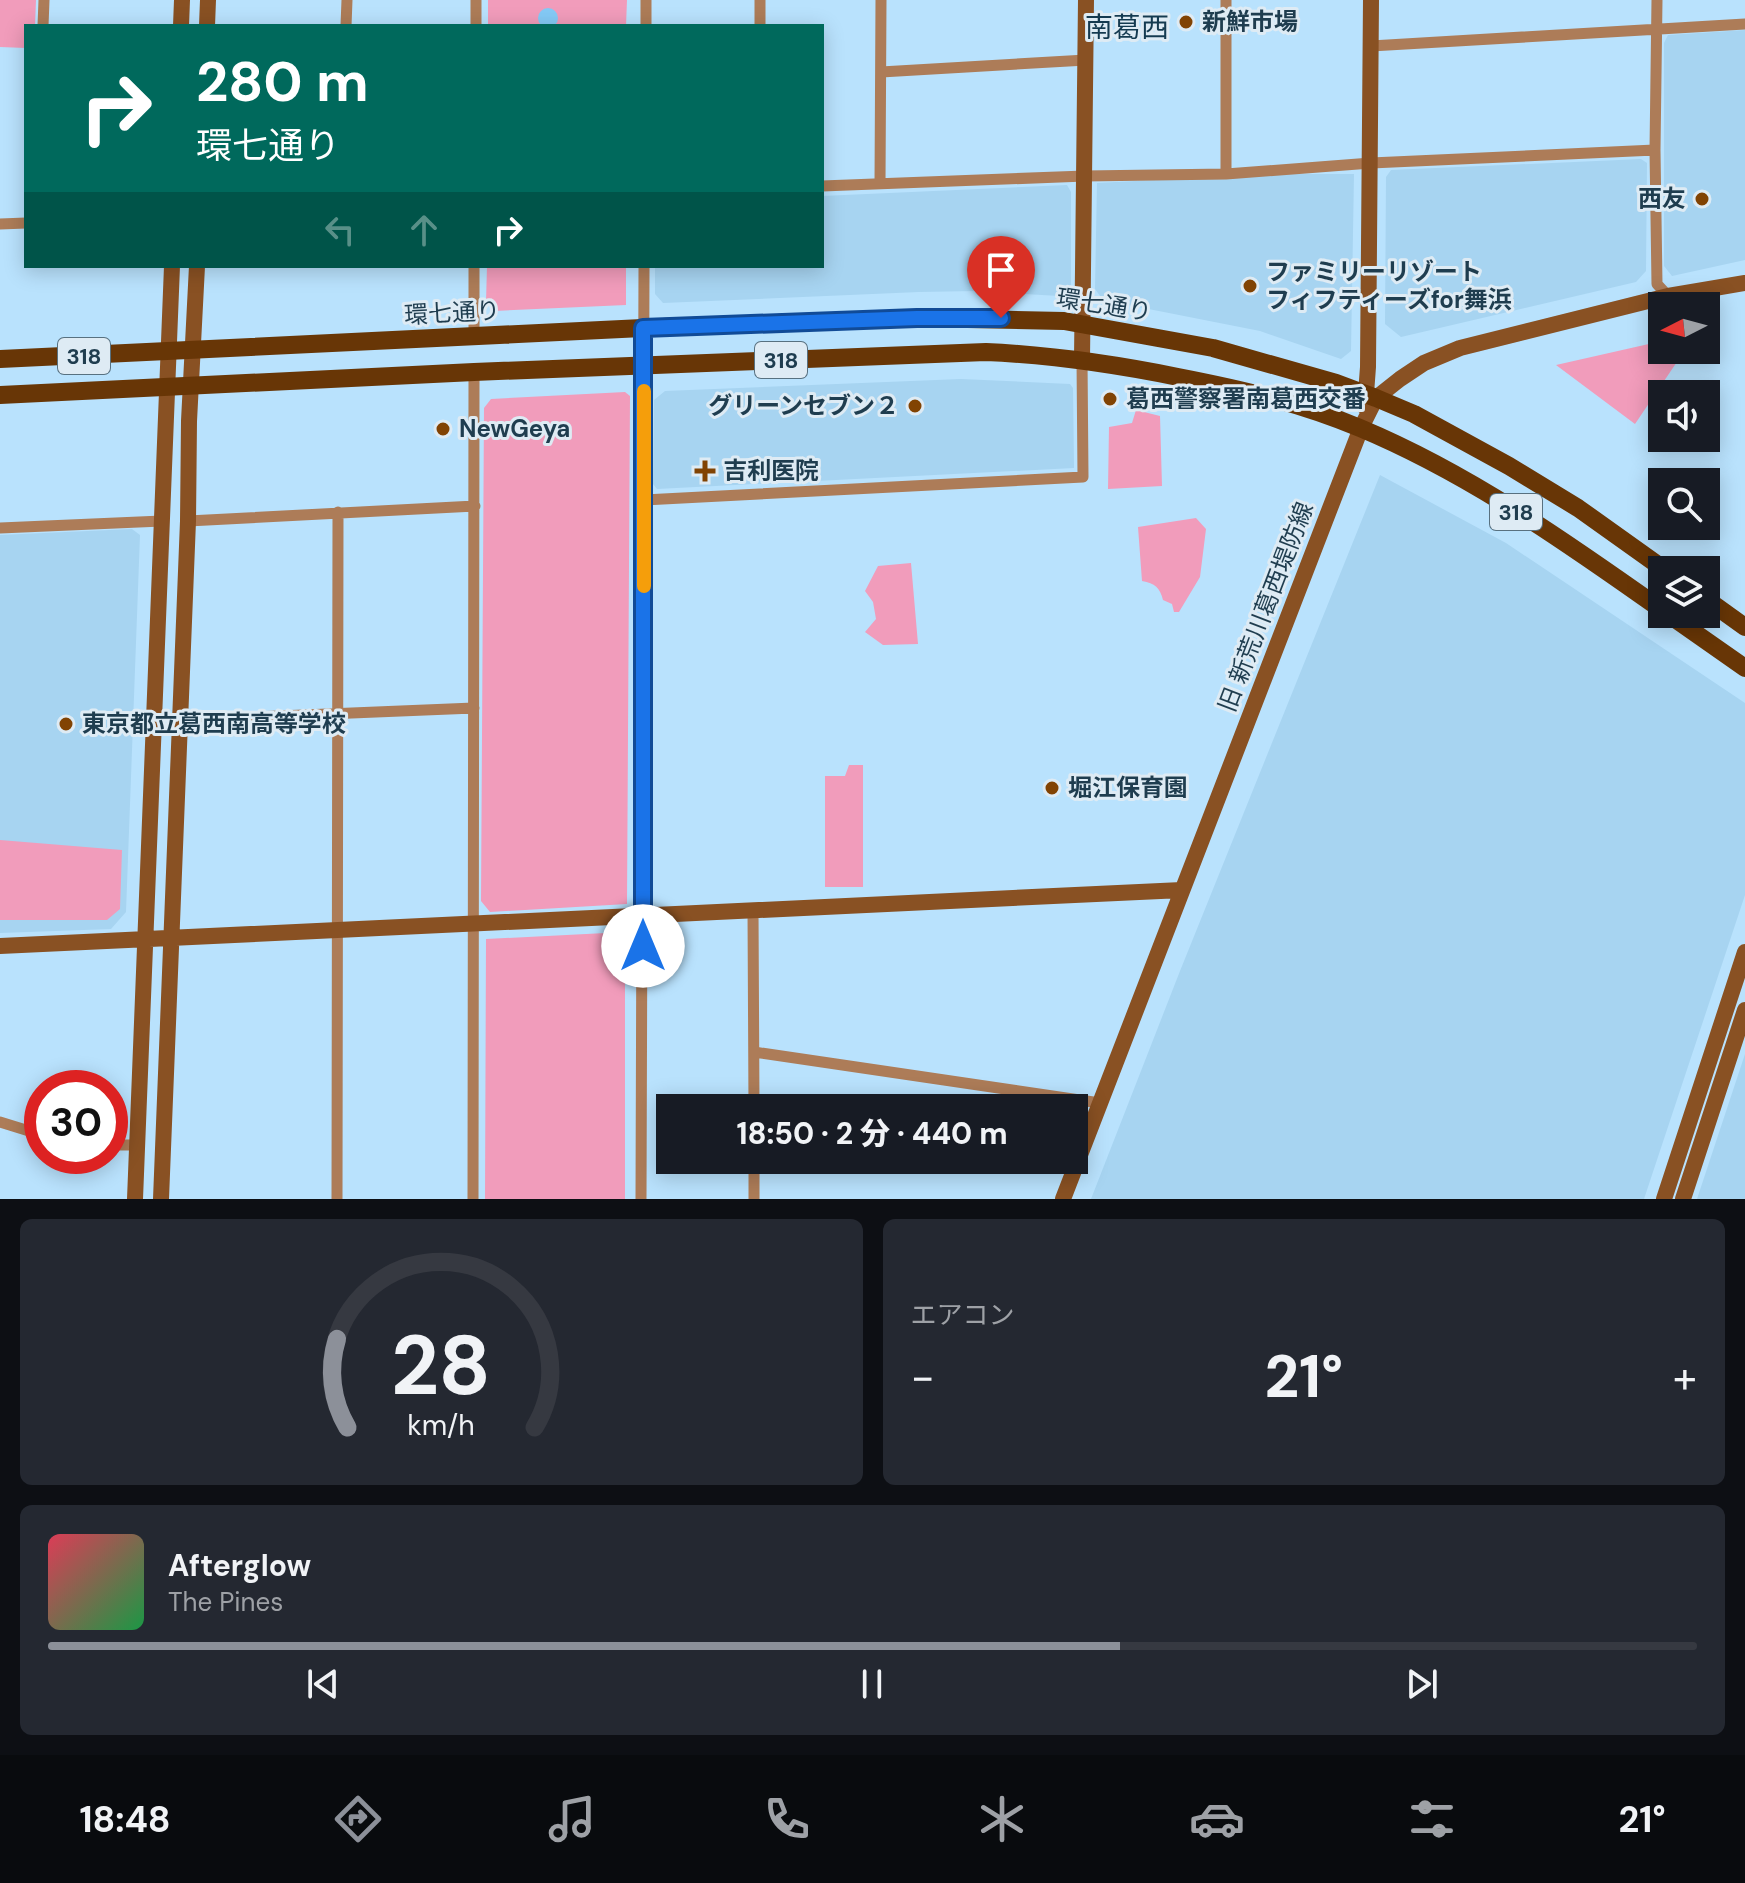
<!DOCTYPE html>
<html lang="ja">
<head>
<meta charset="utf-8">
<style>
  body { margin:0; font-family:"DM Sans","Noto Sans JP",sans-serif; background:#242831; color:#f1f3f6; height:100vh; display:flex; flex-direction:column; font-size:30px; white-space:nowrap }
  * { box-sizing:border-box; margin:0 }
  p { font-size:26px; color:#9ea1a6 }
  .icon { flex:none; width:44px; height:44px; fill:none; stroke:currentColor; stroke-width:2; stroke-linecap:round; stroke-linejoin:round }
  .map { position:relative; height:1199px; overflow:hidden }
  .panel { display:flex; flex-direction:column; gap:20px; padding:20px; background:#0d0f14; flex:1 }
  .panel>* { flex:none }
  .hud { position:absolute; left:24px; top:24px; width:800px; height:244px; border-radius:0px; box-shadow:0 4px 20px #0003; background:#00695c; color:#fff; overflow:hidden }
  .needle { width:52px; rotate:264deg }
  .fabs { position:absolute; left:1648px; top:292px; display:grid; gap:16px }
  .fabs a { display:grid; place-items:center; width:72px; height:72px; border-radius:0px; background:#171b24; box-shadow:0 4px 20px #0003; font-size:40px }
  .speed { position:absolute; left:24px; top:1070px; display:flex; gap:16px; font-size:40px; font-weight:700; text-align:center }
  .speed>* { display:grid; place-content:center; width:104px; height:104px; border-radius:50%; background:#171b24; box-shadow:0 4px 20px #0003; line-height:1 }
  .speed .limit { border:12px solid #d22; background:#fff; color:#111 }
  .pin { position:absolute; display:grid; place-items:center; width:68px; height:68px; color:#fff; margin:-82px -34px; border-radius:50% 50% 50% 0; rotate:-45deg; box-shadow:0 0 8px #0007 }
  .pin .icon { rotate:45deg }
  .me { position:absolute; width:88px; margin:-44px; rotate:0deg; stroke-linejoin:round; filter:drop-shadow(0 0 6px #0008) }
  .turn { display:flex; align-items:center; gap:28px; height:168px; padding:0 40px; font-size:36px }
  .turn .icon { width:104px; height:104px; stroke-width:2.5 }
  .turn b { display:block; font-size:56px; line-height:68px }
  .lanes { display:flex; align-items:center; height:76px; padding:0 40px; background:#0003; justify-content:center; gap:40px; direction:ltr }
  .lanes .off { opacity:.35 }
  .big { font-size:60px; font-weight:800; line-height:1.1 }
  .panel .card { flex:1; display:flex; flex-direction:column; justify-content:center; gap:12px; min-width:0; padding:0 28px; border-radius:12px; background:#242831 }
  .panel .dial { align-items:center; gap:0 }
  .dial svg { height:208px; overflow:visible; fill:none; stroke:#363941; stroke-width:7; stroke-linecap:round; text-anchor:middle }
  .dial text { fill:#f1f3f6; stroke:none }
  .song { display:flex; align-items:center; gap:24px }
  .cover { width:96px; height:96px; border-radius:12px; background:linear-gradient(135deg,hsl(350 70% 55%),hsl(140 70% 35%)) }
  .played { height:8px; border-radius:4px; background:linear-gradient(90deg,#8c9099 65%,#363941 65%) }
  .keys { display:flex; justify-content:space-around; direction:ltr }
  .heat { display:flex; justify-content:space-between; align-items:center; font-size:44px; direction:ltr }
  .panel .tiles { flex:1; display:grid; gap:20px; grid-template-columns:1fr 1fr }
  .card:last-child { grid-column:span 2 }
  .trip { position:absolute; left:656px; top:1094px; width:432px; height:80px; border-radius:0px; background:#171b24; box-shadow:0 4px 20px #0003; font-weight:800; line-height:80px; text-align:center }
  .tab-bar { display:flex; height:128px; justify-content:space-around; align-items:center; background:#090b0e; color:#9ea1a6 }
  .tab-bar .icon { width:56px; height:56px }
  .tab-bar .current { color:#8c9099 }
  .tab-bar b { font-size:36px; color:#f1f3f6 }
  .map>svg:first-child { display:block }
</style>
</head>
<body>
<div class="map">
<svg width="1745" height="1199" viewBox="0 0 1745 1199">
  <rect width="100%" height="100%" fill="#b9e2fd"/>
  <path fill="#a7d4f1" d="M1745,30V260L1672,276L1664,266V43L1668,35Z
    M1641,159L1647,163L1646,271L1636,282L1401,337L1385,324L1386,177L1391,170Z
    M1269,174H1354L1351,351L1341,359L1260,331L1103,300L1095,289L1097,183Z
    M1067,185L1071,192V285L1059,296L976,291L919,292L663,303L655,294V266H822V196Z
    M961,379L1070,384L1073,388L1074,468L657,489L653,484L654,400L665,391Z
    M1380,475L1506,543L1745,703V895L1644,1199H1091L1180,971Z
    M132,529L140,535L126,912L111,929L0,933V535Z
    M1745,1054V1199H1697Z"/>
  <path fill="#f19cbb" d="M0,0H36L35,26H26V48L0,47Z
    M488,0H627L626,26H488Z
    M487,266H626V305L494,311L486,302Z
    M1662,341V350H1685L1635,424L1556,365Z
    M625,392L630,396L627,904L490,912L481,901L484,408L491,399Z
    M1136,410L1160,416L1162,486L1108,489L1109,427L1132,423Z
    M1196,518L1206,529L1200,577L1179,612H1174L1172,604L1163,600C1160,588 1155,583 1142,581L1138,527Z
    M911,563L918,644L883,645L865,632L876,619L873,602L865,591L878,566Z
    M849,765H863V887H825V776H845Z
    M0,840L122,850L120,909L107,920H0Z
    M625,932V1199H485L486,939Z"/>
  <path fill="#84caf6" d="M538 18a10 10 0 1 1 20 0a10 10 0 1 1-20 0Z"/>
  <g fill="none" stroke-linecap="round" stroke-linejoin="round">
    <path stroke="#ad7c58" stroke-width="11" d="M1226,0V174
      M1657,0L1655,150L1657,284L1668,296
      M43,26L44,0
      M346,26L347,0
      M476,26V0
      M646,26V0
      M760,26V0
      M1371,46L1745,24
      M881,72L1086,60
      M880,183L881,0
      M822,186L1085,176L1226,174L1371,163L1655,150
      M0,224L26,223
      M474,266V336
      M644,500L1083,477L1082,359
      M188,521L475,506
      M0,528L162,521
      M180,720L474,708
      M753,910L754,1108
      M754,1052L1100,1103
      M0,1122L42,1135
      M110,1145H138
      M754,1160V1199
      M337,1199L338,512
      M473,1199L474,372
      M641,1199L644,266"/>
    <path stroke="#895123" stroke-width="16" d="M181,26L182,0
      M207,26L208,0
      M1082,359L1086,0
      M1365,407L1368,367L1371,0
      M0,946L1182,890
      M135,1199L172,266
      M161,1199L188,521L189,421L197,266
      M1063,1199L1361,428L1376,398L1400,379L1424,363L1460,348L1668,296L1745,283
      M1664,1199L1745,952
      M1683,1199L1745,1010"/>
    <path stroke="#683606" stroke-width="18" d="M0,359L663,327L917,318L1064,321L1213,348L1336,383L1376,398L1414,414L1509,466L1578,508L1665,570
      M0,395L474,372L986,352C1051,355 1114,364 1178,377C1240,389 1301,403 1360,428C1468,473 1566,542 1662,610
      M1706,599L1745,627
      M1668,614L1745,668"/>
  </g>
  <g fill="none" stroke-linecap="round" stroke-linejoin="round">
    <defs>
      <path id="route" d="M643,946V328L917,318H1001"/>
    </defs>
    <use href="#route" stroke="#114b97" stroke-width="20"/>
    <use href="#route" stroke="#1a73e8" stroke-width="14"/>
    <path stroke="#f59e0b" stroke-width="14" d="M644,391V586"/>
  </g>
  <g fill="#814303" stroke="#deebf4" stroke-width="3">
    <circle cx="1186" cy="22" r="8"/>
    <circle cx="1702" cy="199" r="8"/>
    <circle cx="1250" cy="286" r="8"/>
    <circle cx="1110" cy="399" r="8"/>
    <circle cx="915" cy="406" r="8"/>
    <circle cx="443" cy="429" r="8"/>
    <path d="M701 459h8v8h8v8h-8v8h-8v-8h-8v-8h8z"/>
    <circle cx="66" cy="724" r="8"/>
    <circle cx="1052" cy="788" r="8"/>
  </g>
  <g text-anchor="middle" stroke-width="6" stroke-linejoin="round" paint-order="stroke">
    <g fill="#deebf4" stroke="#587180" stroke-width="2">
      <rect x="58" y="338" width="52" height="36" rx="6"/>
      <rect x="755" y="342" width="52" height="36" rx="6"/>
      <rect x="1490" y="494" width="52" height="36" rx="6"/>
    </g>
    <g font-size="22" font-weight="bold" fill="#1f3d4f">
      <text x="84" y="364">318</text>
      <text x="781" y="368">318</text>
      <text x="1516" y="520">318</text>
    </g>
    <g font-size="24" font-weight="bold" fill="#1f3d4f" stroke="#deebf4" text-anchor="start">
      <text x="1202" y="30">新鮮市場</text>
      <text x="1686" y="207" text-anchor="end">西友</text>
      <text x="1266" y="280">ファミリーリゾート<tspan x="1266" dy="28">フィフティーズfor舞浜</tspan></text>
      <text x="1126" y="407">葛西警察署南葛西交番</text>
      <text x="899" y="414" text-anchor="end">グリーンセブン２</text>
      <text x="459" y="437">NewGeya</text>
      <text x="723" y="479">吉利医院</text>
      <text x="82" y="732">東京都立葛西南高等学校</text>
      <text x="1068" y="796">堀江保育園</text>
    </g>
    <g font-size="24" fill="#1f3d4f" stroke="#deebf4">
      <text transform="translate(1104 305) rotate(9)" y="8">環七通り</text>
      <text transform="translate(452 313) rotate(-3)" y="8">環七通り</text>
      <text transform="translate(1266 607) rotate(-69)" y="8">旧 新荒川葛西堤防線</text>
    </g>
    <g font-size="28" fill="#143a50" stroke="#deebf4">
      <text x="1127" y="37">南葛西</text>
    </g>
  </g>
</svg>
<div class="fabs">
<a><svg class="needle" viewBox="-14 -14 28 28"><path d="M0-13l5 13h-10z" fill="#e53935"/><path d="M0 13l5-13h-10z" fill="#9ea1a6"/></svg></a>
<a><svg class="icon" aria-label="sound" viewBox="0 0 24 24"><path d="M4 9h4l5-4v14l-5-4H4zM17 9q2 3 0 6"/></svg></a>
<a><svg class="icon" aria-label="search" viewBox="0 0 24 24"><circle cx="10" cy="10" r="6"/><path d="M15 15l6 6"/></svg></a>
<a><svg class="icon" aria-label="layers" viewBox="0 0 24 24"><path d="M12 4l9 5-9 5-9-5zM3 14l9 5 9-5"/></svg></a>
</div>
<div class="speed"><div class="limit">30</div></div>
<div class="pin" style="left:1001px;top:318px;background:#d93025"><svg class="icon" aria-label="arrive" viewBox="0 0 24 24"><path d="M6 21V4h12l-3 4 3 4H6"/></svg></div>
<svg class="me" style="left:643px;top:946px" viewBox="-20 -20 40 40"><circle r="19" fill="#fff"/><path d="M0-13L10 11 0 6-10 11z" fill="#1a73e8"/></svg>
<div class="trip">18:50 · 2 分 · 440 m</div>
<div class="hud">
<div class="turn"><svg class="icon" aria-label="right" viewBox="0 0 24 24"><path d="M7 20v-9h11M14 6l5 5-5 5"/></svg><div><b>280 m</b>環七通り</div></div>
<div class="lanes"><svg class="icon off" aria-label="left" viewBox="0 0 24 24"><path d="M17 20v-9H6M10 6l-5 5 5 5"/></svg><svg class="icon off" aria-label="ahead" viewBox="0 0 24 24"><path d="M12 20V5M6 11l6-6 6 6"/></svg><svg class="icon" aria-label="right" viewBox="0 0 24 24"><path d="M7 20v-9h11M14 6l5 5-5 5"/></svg></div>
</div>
</div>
<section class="panel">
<div class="tiles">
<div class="card dial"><svg viewBox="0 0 100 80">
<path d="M14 69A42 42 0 1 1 86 69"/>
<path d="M14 69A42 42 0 0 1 10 35" stroke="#8c9099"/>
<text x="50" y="56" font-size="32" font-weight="700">28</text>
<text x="50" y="72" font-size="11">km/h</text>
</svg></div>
<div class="card"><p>エアコン</p>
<div class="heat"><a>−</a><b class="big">21°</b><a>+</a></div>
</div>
<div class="card">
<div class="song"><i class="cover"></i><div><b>Afterglow</b><p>The Pines</p></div></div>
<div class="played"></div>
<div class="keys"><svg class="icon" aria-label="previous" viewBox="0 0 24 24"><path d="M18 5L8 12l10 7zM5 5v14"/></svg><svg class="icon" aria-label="pause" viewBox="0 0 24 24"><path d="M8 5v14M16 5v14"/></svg><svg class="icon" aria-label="next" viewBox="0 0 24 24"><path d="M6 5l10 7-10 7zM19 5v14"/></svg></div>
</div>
</div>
</section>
<nav class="tab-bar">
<b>18:48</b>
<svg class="icon current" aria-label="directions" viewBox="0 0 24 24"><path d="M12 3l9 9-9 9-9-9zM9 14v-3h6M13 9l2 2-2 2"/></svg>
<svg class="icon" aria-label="music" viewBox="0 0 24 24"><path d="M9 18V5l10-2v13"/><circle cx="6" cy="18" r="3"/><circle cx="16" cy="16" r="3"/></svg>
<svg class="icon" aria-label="phone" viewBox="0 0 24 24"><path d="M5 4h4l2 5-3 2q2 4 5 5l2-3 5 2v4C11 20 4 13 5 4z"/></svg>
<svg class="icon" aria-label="climate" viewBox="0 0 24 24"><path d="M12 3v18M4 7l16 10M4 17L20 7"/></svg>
<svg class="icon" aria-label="car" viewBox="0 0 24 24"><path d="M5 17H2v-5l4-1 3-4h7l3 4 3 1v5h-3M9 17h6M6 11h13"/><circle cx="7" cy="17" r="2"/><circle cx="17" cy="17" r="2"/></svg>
<svg class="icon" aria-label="filters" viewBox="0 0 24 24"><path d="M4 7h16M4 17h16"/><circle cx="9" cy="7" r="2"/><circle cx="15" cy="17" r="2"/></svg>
<b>21°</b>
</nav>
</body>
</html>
